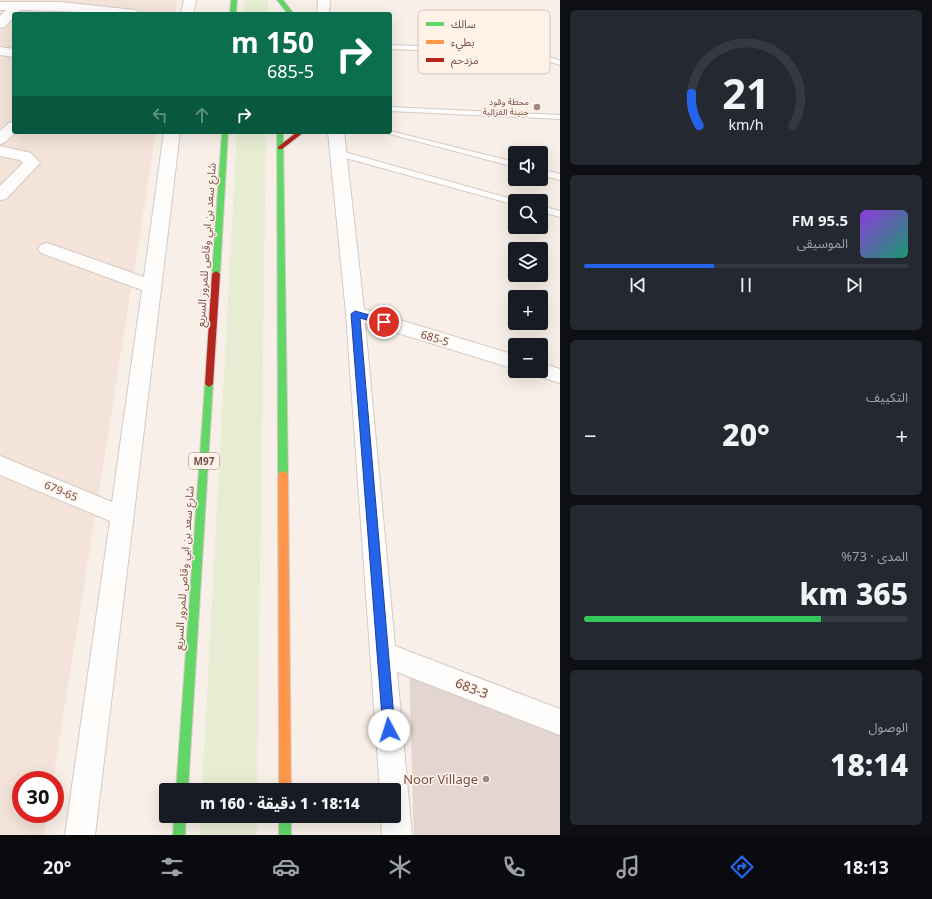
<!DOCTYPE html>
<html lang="ar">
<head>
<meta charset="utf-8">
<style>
  body { margin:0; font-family:"Noto Sans","Noto Sans Arabic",sans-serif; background:#242831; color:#f1f3f6; direction:rtl; height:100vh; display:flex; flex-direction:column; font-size:15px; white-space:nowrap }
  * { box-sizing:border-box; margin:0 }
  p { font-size:13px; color:#9ea1a6 }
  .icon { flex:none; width:22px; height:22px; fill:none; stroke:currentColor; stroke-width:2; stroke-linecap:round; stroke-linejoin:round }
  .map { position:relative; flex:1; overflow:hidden; direction:ltr }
  .drawer { display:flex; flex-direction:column; gap:10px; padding:10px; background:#0d0f14; width:372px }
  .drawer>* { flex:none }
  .guide { position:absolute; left:12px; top:12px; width:380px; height:122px; border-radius:4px; box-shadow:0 4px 16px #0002; direction:rtl; background:#0b6e4f; color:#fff; overflow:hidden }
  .tools { position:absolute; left:508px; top:146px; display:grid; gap:8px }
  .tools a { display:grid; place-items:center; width:40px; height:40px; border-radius:4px; background:#171b24; box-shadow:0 4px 16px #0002; font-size:20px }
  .speed { position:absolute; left:12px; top:771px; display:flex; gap:8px; font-size:20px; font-weight:700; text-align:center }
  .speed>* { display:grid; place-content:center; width:52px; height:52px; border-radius:50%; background:#171b24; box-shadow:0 4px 16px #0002; line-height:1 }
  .speed .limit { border:6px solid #d22; background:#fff; color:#111 }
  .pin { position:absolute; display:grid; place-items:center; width:34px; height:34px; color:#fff; margin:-17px; border:2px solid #fff; border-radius:50%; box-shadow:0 1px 4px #0007 }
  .me { position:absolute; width:44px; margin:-22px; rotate:355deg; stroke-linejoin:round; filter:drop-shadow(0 0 3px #0008) }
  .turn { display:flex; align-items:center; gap:14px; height:84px; padding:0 12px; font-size:18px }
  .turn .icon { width:52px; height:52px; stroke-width:2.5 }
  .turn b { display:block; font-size:28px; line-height:34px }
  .lanes { display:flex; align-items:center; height:38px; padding:0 12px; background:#0003; justify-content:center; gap:20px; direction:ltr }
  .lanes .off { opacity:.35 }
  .big { font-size:30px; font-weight:800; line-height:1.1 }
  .drawer .tile { flex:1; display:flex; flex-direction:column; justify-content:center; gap:6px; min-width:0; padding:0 14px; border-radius:6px; background:#242831 }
  .drawer .dial { align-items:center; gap:0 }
  .dial svg { height:104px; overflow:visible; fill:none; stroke:#363941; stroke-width:7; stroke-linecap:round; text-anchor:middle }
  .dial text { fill:#f1f3f6; stroke:none }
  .song { display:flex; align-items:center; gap:12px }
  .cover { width:48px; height:48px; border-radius:6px; background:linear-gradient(135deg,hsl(270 70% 55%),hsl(160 70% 35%)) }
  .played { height:4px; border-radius:2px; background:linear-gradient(90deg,#2563eb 40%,#363941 40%) }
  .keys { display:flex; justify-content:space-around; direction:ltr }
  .heat { display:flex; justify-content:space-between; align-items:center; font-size:22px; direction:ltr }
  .charge { height:6px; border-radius:3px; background:linear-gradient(90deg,#34c759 73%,#363941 0) }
  .trip { position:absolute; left:159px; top:783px; width:242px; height:40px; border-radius:4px; background:#171b24; box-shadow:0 4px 16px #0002; font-weight:800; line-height:40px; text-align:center; direction:rtl }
  .menu { display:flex; height:64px; justify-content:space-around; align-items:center; background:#090b0e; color:#9ea1a6 }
  .menu .icon { width:28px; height:28px }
  .menu .current { color:#2563eb }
  .menu b { font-size:18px; color:#f1f3f6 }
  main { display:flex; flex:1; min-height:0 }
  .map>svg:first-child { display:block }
</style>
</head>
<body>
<main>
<section class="drawer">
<div class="tile dial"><svg viewBox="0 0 100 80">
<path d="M14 69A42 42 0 1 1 86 69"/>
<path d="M14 69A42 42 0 0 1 8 44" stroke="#2563eb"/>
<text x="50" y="56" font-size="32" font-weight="700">21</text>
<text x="50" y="72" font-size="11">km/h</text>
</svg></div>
<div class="tile">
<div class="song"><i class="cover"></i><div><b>95.5 FM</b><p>الموسيقى</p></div></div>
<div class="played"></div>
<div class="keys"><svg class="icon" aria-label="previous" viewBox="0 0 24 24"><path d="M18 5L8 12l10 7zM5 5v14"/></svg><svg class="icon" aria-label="pause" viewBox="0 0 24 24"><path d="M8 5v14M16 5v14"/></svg><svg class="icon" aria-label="next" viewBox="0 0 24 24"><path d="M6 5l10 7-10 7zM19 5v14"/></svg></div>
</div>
<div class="tile"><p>التكييف</p>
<div class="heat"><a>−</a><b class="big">20°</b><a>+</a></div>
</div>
<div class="tile"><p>المدى · 73%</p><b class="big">365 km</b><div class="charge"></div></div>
<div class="tile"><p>الوصول</p><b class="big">18:14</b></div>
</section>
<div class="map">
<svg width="560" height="835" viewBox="0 0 560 835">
  <rect width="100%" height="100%" fill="#f7efe8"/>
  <path fill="#f3e3d8" d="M0,0H177L175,14H14V132H156L53,780H21V814H48L44,835H0Z"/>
  <path fill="#e6edd2" d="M244,0H268V14H243Z
    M237,132H266L257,790H202Z
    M201,816H257V835H200Z"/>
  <path fill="#e3d5cf" d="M409,664L560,724V835H414Z"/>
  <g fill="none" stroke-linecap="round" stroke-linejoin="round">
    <defs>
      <path id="lane" d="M390,45L518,50L544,54L560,61V65L539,58L518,54L390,49Z
        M390,107L560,115V119L390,111Z
        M390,131L515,162V167L382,132Z
        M335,151H341L519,201H515V205L512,204L335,155Z
        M541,169L560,174V180L541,175Z
        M541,206L560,211V217L541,212Z"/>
      <path id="street" d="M184,0H196L193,14H181Z
        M318,0H330L329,14H317Z
        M0,2H59L135,10L141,14C101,14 60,10 20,10L5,27L0,28V16L6,10H0Z
        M0,47L14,49V57L0,55Z
        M14,121V132H16L5,142L0,144V131L9,123Z
        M164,132H180L95,835H65L110,521L0,475V456L112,502L142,290L41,253L38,249L41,245L47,243L53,245L144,277Z
        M328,132H344L364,309L515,355V369L365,323L395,646L560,709V735L397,672L412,835H382L381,816H394V790H380L346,313Z
        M0,146L31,153L40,163L6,199L0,200V186L23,163L20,160L0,156Z
        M541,363L560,369V383L534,375L532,371H541Z"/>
      <path id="fast" d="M231,0H237L236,14H230Z
        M277,0H283L294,14H288Z
        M222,132H228L220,274L216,277L212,274Z
        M277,132H283L288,475L286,478H280L278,475Z
        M209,381L213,384L188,790H176L205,384Z
        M174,816H186L185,835H173Z
        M279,816H291V835H279Z"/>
      <path id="slow" d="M283,471L286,472L288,475L291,790H279L278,475L280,472Z"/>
      <path id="jam" d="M297,132H304L282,149H278V147Z
        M216,271L220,274L213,384L209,387L205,384L212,274Z"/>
    </defs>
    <use href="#lane" stroke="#d5cac5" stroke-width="2"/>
    <use href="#street" stroke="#d5cac5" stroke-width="2"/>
    <use href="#fast" stroke="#d8ccc8" stroke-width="2"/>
    <use href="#slow" stroke="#d8ccc8" stroke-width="2"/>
    <use href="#jam" stroke="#d8ccc8" stroke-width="2"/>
    <use href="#lane" fill="#fefdfc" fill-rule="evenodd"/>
    <use href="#street" fill="#fefdfc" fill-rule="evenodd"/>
    <use href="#fast" fill="#63d668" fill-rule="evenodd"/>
    <use href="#slow" fill="#ff974d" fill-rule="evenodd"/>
    <use href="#jam" fill="#b3261e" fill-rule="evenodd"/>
  </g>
  <path fill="#2563eb" stroke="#184099" d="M355,311L387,320L389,322L384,325L360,318L395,730L393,734L389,735L385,734L383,730L351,314Z"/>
  <g fill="#a2887f" stroke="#fff3e9" stroke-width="1.5">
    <circle cx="537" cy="107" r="4"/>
    <circle cx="486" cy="779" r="4"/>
  </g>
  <g text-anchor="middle" stroke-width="3" stroke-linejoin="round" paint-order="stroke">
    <g font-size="9" fill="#755047" stroke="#fff3e9" text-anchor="end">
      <text x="529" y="105">محطة وقود<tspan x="529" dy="10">جنينة الغزالية</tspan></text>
    </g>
    <rect fill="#fff3e9" stroke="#9e8178" stroke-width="1" x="189" y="453" width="30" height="16" rx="3"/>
    <g font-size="10" font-weight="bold" fill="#755047">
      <text x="204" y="465">M97</text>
    </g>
    <g font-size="11" fill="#755047" stroke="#fff3e9">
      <text transform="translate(206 245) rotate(-86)" y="4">شارع سعد بن ابي وقاص للمرور السريع</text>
      <text transform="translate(435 338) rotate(17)" y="4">685-5</text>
      <text transform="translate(61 491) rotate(23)" y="4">679-65</text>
      <text transform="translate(184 568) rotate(-86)" y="4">شارع سعد بن ابي وقاص للمرور السريع</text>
    </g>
    <g font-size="13" fill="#755047" stroke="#fff3e9">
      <text transform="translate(472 688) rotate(21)" y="5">683-3</text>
    </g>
    <g font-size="13" fill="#755047" stroke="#fff3e9" text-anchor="end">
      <text x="478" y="784">Noor Village</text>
    </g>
  </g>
  <rect x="418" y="10" width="132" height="64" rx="6" fill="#fff3e9" stroke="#d6c2b8" stroke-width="1"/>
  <rect x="426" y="22" width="18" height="4" fill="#63d668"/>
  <rect x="426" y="40" width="18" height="4" fill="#ff974d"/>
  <rect x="426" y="58" width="18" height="4" fill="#b3261e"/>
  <g font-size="11" fill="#755047">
    <text x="451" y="28">سالك</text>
    <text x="451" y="46">بطيء</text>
    <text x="451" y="64">مزدحم</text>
  </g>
</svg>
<div class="tools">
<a><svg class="icon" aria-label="sound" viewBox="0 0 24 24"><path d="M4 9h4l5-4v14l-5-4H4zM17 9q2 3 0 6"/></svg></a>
<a><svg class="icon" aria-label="search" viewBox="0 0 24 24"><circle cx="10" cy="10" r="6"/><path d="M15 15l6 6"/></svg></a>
<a><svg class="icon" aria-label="layers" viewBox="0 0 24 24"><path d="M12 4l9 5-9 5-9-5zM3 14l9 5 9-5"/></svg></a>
<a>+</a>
<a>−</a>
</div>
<div class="speed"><div class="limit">30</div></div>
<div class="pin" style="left:384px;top:322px;background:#d93025"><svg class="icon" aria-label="arrive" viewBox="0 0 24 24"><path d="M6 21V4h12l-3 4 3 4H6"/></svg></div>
<svg class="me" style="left:389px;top:730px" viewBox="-20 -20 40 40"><circle r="19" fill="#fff"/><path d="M0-13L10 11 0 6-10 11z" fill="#2563eb"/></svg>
<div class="trip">18:14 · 1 دقيقة · 160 m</div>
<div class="guide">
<div class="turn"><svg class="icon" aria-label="right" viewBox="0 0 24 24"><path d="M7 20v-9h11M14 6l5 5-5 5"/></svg><div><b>150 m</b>685-5</div></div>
<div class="lanes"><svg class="icon off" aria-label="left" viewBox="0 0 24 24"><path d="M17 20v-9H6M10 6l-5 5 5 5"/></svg><svg class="icon off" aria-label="ahead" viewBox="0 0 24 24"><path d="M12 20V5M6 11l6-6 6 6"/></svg><svg class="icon" aria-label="right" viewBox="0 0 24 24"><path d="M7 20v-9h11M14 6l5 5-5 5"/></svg></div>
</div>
</div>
</main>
<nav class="menu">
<b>18:13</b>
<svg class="icon current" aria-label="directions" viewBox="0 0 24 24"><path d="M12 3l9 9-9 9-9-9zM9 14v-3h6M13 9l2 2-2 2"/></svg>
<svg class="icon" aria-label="music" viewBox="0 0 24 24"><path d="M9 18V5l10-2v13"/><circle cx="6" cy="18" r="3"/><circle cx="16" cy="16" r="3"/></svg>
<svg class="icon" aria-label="phone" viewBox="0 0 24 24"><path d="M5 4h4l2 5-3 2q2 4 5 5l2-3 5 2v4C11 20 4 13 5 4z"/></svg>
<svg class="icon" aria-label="climate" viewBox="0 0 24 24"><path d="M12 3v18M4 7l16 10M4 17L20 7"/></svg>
<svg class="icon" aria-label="car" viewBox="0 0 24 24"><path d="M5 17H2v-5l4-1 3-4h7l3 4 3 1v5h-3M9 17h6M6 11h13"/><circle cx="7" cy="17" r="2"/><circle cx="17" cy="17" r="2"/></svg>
<svg class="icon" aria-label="filters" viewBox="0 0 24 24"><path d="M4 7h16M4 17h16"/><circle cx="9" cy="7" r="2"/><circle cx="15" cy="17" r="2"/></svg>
<b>20°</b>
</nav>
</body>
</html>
